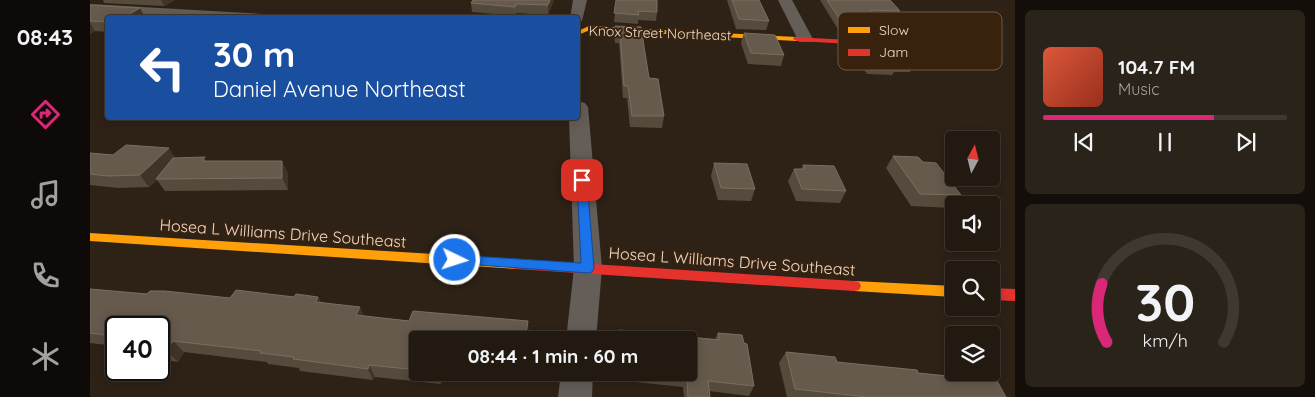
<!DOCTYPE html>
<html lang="en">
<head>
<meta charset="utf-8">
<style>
  body { margin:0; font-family:Quicksand,sans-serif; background:#2a231a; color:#f1f3f6; height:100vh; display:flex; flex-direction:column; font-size:19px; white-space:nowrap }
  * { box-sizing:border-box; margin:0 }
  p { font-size:16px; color:#a2a19f }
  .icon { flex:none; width:28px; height:28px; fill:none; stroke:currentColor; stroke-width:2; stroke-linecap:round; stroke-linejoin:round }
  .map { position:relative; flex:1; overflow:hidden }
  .side { display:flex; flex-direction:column; gap:10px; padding:10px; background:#130e09; width:300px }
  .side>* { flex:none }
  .top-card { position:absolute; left:15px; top:15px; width:475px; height:105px; border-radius:5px; box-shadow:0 2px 12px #0003,0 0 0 1px #3f3831; background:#1a4fa0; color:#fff; overflow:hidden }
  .needle { width:32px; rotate:7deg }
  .buttons { position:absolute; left:855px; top:131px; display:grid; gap:10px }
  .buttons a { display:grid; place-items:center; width:55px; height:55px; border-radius:5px; background:#221a11; box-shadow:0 2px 12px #0003,0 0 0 1px #3f3831; font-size:25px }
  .speed { position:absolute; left:15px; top:316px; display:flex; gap:10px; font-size:25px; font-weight:700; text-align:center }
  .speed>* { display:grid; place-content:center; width:65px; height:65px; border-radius:50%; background:#221a11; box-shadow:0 2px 12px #0003,0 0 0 1px #3f3831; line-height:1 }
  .speed .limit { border:2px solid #111; border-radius:8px; background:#fff; color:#111 }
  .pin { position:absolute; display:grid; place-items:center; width:42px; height:42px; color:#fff; margin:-21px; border-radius:10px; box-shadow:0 2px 8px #0006 }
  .me { position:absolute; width:55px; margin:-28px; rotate:94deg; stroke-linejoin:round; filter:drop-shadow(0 0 4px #0008) }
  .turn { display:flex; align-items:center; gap:18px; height:105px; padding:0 25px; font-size:22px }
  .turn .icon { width:65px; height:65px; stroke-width:2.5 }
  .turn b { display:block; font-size:35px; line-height:42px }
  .side .tile { flex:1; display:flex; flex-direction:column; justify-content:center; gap:8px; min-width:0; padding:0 18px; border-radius:8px; background:#2a231a }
  .side .dial { align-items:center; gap:0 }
  .dial svg { height:130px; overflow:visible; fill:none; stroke:#3f3831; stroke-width:7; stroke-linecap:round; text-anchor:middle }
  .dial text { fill:#f1f3f6; stroke:none }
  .song { display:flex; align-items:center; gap:15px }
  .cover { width:60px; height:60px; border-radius:8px; background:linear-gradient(135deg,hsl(10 70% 55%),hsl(10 70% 35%)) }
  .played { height:5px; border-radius:2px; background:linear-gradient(90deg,#db2777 70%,#3f3831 70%) }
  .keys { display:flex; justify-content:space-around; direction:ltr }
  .trip { position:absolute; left:319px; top:331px; width:288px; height:50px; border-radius:5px; background:#221a11; box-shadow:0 2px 12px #0003,0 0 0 1px #3f3831; font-weight:800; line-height:50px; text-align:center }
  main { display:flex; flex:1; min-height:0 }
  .menu { display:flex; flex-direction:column; width:90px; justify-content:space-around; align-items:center; background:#0e0a07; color:#a2a19f }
  .menu .icon { width:35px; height:35px }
  .menu .current { color:#db2777 }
  .menu b { font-size:22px; color:#f1f3f6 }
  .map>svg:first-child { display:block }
</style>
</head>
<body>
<main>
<nav class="menu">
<b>08:43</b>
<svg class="icon current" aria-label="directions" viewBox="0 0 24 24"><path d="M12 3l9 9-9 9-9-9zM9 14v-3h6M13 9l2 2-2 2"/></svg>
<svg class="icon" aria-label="music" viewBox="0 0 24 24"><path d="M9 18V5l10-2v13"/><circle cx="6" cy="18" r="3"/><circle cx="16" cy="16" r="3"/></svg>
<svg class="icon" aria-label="phone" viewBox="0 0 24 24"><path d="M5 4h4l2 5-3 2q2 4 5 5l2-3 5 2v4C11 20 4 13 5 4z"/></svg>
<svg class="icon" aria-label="climate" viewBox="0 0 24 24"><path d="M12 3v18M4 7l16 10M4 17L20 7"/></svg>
</nav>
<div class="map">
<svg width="925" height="397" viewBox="0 0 925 397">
  <rect width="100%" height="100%" fill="#2e2217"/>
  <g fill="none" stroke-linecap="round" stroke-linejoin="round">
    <path fill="#645d58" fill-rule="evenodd" d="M483,0H497L492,21L488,22V18H480Z
      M688,0H702L723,39L721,42H709Z
      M0,4L173,14L180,18H89L0,12Z
      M488,101L495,103L498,107L512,268L506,340H476L484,268L479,118H488Z
      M471,372H503L502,397H468Z"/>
    <path fill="#ff9f0a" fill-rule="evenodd" d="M499,26L707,37L711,39L707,41L500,30L488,35V31Z
      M0,233L426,259L431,260L432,264L431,268L426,269L0,241Z
      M764,281L864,286V297L764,291L759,290L757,286L759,282Z"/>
    <path fill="#e5322d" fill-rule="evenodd" d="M704,37L833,44L837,46L833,48L707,41L703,39Z
      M426,259L764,281L769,282L771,286L769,290L764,291L426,269L421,268L420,264L421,260Z
      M901,288L925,289V301L901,300Z"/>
  </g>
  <path fill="#554b3c" d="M13,0H85L74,6L14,3Z
    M383,0H464L458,15L426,13L425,16L382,12L381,3Z
    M526,0L567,12L566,21L548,20V24L524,22Z
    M637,0H669L679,21L676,30L646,29Z
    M730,0H800L810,11L807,19L787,18L795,28L792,36L751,34Z
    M0,5L50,8L55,18H18V32L5,31L0,34Z
    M525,26L559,78L574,116L572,128L540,127L537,98H533L529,43H525L524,36Z
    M654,33L694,55L691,66L658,64L651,43Z
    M766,39L826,61L820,72H804L802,75L777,74L761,50Z
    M0,153L23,155L85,158L118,161L198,173V190L75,191L67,180L59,187L28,188L0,185Z
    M803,156L833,162L871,195L862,208L821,206L796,168Z
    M624,163L665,189L661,201L628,200L621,176Z
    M713,165L756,191L750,203L706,201L698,181L704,169H711Z
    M0,289L57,294L140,298L204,297H228L231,302L274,316L439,333L438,340H328V372H354L351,384L285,377L283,380L210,371L209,368L178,364L177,362L94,352L88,362L69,359V328H26V346L0,343Z
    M529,330L625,339L628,333L654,343L664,386L659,396L619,391L620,397H594L593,387L536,381V372H598V340H527Z
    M696,352L747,362L828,373L916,397H697L689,363Z
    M375,372H394V374Z"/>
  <path fill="#3f3427" d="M71,0H85L74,6Z
    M460,0H464L458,15V5Z
    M50,8L55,18H33Z
    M0,22L5,31L0,34Z
    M79,148L87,161L66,179L67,180L59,187L50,175Z
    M192,161L198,173V190L192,178Z
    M228,297L235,309L226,302Z
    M270,307L276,320L266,315Z
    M438,321L439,333L438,340H435Z
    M83,341L94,352L88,362L76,350Z
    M279,365L285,377L283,380L278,369Z
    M347,372H354L351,384Z"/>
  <path fill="#655a4c" stroke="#7a6e60" d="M383,0H460L458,5L426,4L425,7L381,3Z
    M526,0H567V12L548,11L549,15L524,13Z
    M642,0H669L679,21L649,19Z
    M737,0H800L810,11L780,10L795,28L754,26Z
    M0,5L50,8L33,18H18V22L0,21Z
    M525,26L551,27L559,78L568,79L574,116H542L538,86H534L530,33H526Z
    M654,33L685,35L694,55L661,53Z
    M36,145L79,148L50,175L18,176L0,174V153L23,155Z
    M803,156L828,157L833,162L846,163L871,195L830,194Z
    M115,157L113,161H192V178L66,179L83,158Z
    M624,163L657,164L665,189L631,188Z
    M713,165L744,166L756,191L712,189L704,169H715Z
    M0,289L57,294L60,291H75L140,298L146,290L204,297L206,294L228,297L226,302L270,307L266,315L319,321L323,311L438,321L435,340H328V370L279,365L278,369L203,359L204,357L170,353L171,351L83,341L76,350L69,349V328H26V338H20L22,336L0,333Z
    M529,330L629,340L628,333L652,335L654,343L657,344L664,386L618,381L620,397H598L597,377L553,372H598V340H529Z
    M696,352L745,357L747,362L827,370L828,373L907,381L916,397H777L705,389Z"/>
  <path fill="#1a73e8" stroke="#114b97" d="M492,176L497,180L504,268L502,272L498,273L361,263L359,260L361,256L365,255L491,263L487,180Z"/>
  <g text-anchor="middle" stroke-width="4" stroke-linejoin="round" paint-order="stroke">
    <g font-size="14" fill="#eadace" stroke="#38220d">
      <text transform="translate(570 33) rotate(2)" y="5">Knox Street Northeast</text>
    </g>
    <g font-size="16" fill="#eadace" stroke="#38220d">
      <text transform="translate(193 233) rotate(4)" y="6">Hosea L Williams Drive Southeast</text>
      <text transform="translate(642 261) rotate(4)" y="6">Hosea L Williams Drive Southeast</text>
    </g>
  </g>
  <rect x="748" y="12" width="164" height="58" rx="8" fill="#38220d" stroke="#6d5947" stroke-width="1"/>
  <rect x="758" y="27" width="22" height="6" fill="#ff9f0a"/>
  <rect x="758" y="49" width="22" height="7" fill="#e5322d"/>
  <g font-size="14" fill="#eadace">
    <text x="789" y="35">Slow</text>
    <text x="789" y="57">Jam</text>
  </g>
</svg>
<div class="buttons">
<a><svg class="needle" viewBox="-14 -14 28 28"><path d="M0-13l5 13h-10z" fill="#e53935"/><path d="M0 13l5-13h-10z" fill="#a2a19f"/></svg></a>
<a><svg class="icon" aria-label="sound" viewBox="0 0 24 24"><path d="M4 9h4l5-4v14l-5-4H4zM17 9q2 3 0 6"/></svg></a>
<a><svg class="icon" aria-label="search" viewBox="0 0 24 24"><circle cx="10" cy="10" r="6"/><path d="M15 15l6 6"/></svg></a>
<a><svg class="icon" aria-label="layers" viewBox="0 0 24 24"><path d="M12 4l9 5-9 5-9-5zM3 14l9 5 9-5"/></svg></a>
</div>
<div class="speed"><div class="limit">40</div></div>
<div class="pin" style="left:492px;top:180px;background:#d93025"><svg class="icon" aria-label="arrive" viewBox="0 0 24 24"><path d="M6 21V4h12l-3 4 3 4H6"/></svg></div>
<svg class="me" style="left:365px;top:260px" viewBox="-20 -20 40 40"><circle r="17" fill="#1a73e8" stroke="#fff" stroke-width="3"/><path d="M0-11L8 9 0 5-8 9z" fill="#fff"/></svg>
<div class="trip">08:44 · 1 min · 60 m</div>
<div class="top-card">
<div class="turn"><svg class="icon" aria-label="left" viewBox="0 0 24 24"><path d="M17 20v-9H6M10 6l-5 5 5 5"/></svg><div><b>30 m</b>Daniel Avenue Northeast</div></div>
</div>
</div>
<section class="side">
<div class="tile">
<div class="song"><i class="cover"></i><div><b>104.7 FM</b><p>Music</p></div></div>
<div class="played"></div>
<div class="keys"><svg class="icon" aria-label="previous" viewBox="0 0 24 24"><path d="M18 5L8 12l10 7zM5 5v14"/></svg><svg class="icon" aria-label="pause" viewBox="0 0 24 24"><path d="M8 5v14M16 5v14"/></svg><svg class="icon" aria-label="next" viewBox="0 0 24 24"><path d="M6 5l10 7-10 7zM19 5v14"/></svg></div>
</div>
<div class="tile dial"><svg viewBox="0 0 100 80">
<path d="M14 69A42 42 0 1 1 86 69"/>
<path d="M14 69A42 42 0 0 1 11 33" stroke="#db2777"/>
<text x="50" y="56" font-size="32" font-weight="700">30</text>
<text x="50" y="72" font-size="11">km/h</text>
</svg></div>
</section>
</main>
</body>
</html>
